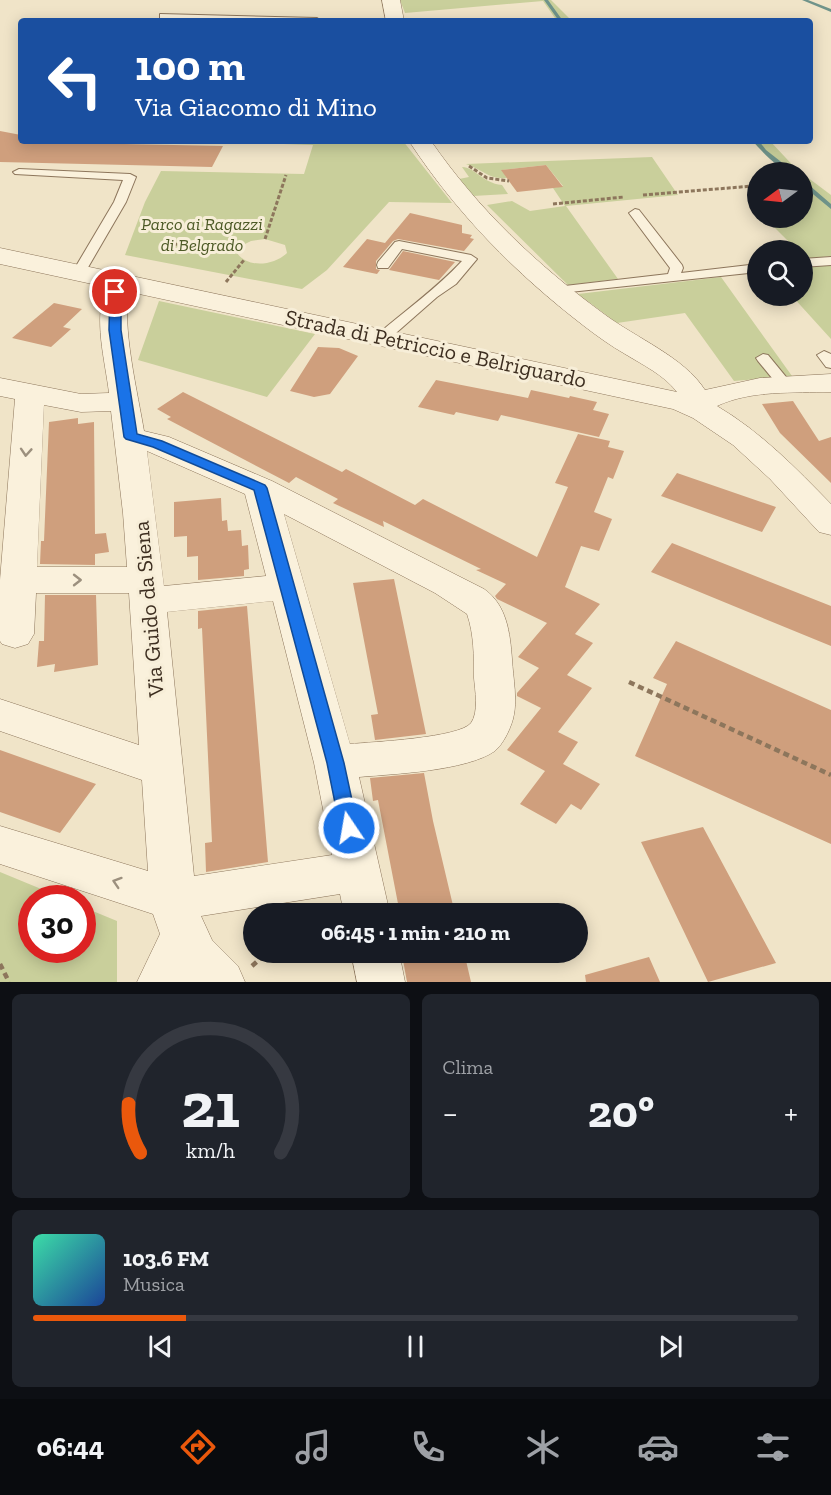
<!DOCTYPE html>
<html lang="it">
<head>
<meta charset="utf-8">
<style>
  body { margin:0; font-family:"Zilla Slab",serif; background:#20242c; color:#f1f3f6; height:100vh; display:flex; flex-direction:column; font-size:22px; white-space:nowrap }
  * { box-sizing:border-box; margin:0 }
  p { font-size:20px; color:#9ea1a6 }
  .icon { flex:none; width:33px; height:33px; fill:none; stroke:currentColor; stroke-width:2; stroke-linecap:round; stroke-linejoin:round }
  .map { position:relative; height:982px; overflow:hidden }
  .side { display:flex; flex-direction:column; gap:12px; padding:12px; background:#0d0f14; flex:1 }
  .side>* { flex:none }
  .banner { position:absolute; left:18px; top:18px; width:795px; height:126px; border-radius:6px; box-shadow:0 3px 15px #0003; background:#1a4fa0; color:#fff; overflow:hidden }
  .needle { width:39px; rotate:255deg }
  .buttons { position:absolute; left:747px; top:162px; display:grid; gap:12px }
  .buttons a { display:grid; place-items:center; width:66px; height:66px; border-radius:50%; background:#171b24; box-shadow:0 3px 15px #0003; font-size:30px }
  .speed { position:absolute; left:18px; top:885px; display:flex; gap:12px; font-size:30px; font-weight:700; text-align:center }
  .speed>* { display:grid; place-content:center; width:78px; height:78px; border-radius:50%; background:#171b24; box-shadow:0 3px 15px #0003; line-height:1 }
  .speed .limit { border:9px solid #d22; background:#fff; color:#111 }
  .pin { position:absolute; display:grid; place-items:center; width:51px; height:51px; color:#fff; margin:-26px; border:3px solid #fff; border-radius:50%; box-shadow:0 2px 6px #0007 }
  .me { position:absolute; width:66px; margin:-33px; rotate:348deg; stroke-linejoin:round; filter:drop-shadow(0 0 4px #0008) }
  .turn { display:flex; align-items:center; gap:21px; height:126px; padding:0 18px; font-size:27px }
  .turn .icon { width:78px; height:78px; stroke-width:2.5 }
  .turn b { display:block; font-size:42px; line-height:51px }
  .big { font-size:45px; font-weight:800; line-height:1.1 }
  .side .widget { flex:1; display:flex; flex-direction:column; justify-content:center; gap:9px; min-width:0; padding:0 21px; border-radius:9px; background:#20242c }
  .side .dial { align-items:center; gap:0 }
  .dial svg { height:156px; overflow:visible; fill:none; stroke:#363941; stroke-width:7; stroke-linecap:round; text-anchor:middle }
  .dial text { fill:#f1f3f6; stroke:none }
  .song { display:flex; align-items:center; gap:18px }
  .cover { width:72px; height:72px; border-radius:9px; background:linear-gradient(135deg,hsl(160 70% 55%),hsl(220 70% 35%)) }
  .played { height:6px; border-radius:3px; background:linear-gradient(90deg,#ea580c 20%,#363941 20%) }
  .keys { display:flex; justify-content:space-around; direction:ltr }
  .heat { display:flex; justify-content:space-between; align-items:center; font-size:33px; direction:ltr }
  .side .tiles { flex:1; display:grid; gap:12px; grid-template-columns:1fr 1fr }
  .widget:last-child { grid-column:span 2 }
  .trip { position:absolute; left:243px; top:903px; width:345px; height:60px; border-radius:30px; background:#171b24; box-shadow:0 3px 15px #0003; font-weight:800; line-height:60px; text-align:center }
  .menu { display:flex; height:96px; justify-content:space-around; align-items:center; background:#090b0e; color:#9ea1a6 }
  .menu .icon { width:42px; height:42px }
  .menu .on { color:#ea580c }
  .menu b { font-size:27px; color:#f1f3f6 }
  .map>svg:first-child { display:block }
</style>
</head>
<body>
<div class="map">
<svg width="831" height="982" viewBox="0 0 831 982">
  <rect width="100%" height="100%" fill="#f0e4c8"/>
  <path fill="#c9cf9b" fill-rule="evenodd" d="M400,0H551L570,19L578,21H557L543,1L405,13Z
    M200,141H403L452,203L389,202L327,270L302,289L125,255L145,202L161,171L304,174L313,145ZM265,239L285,245L287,253C275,265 248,269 237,253L241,246L251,241Z
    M752,141H770L799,172H787Z
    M652,157L678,195L566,206L618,279L568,285L487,205L512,201L530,211L565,206L553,188L563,186L546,165L502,170L507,178C489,180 482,169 466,164Z
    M462,167C475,167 482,183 502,185L508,194L473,196L459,179L469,177Z
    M803,174L831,195V256L805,259L802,250H797L765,218H802Z
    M831,264V339L792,296H802L803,266Z
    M721,277L792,376L734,381L685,313L617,323L578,294Z
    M159,301L315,334L267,397L138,360Z
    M0,872L63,898H32V950H82L83,907L117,921V982H0Z"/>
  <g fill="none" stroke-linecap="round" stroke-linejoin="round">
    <path fill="#6f938a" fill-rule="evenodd" d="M544,0H548L563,21H559Z
      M802,0H808L831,9V12Z
      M753,141H759L766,150L794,172C781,172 761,151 753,141Z
      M802,179L831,204V209L802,185Z"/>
  </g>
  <path fill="#cf9f7d" d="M0,131L21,135V141H126L124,144L223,146L212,167L0,162Z
    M546,165L563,187L517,192L501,170Z
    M410,213L462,225V233L472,235L470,238L474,239L464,251L398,239L393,241L376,261V269L380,270L377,274L343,267L367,239L385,243Z
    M403,251L455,262L439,280L389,270Z
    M54,303L82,309L63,327L71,329L51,347L12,338Z
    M318,347L339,348L358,356L330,394L314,397L290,391Z
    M436,380L528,398L531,390L569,398L570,396L597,402L593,410L609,414L599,437L501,415L498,421L456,412L454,415L418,407Z
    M183,392L342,472L346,469L415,505L423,499L537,557L568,487L555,483L578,434L610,441L608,447L624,451L613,479L608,477L594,512L612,519L599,551L581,546L565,587L600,604L575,634L593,643L567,675L592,688L558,732L578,742L563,764L600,784L581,810L571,804L556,824L520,804L545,771L507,750L541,708L517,696V693L539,668L518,657L547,623L497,599L495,596L506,584L476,570L481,569L383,521L384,527L333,503L338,499L296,477L289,483L167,419L171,417L157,409Z
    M793,401L819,441L831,437V483L780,433L762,404Z
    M78,418V424L94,422L95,534L106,533L109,552L95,554V565L40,564L41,541H44L49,422Z
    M677,473L776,507L762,532L661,496Z
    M221,498L222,521L227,520L228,531L241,530L242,546L248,545L249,569L244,570V576L198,580V556L187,557V536L174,537V502Z
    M672,543L831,606V646L651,572Z
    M394,579L426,734L375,740L371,715L378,714L353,583Z
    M45,595H96L98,665L54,672L55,664L37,667L39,641H44Z
    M247,606L268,862L206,872L205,843L212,842L202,628L198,629V611Z
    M676,641L831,710V844L635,756L667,684L653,678Z
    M0,750L96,784L60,833L0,812Z
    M424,773L433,821L455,914H400L378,800L373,801L370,778Z
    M703,827L776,963L708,982L641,842Z
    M407,952H464L471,982H407L403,960L409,959Z
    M649,957L660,982H586L585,975Z"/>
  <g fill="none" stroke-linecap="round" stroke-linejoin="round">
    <defs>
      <path id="lane" d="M160,14L317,18L321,21L163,19L160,18Z
        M19,169L130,174L136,177L126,202L83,276H73L72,273L114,202L123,180L15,174L13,172Z
        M635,209L639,210L682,265L683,268L681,273L758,264V272L551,294L549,291L556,287L668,274L670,268L629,213Z
        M399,241L471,255L477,259L456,284L437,297L388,340H378L376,337L378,334C406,310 437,288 462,261L402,249L388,268H378L377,265L378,262L395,242Z
        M831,257V265L802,267V259Z
        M824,351L831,354V368L826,367L817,355Z
        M763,354L768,355L791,383L793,386L791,389H781L758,361L756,358Z"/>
      <path id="street" d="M382,0H400L404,21H386Z
        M409,141H431C478,209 537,265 604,314C636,338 684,357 705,390L760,378L831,374V392C794,393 751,390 717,406C761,432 796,468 831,504V535L819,532L770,479L733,445L693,418L673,409L130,292C120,320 139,399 144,431L169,437L272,481L484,589C507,605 510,633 512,659C513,678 518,701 513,719C510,730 503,744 495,751C466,771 394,774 359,777L390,914H344L340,894L201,916L212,940L238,966L245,982H137L160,934L153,914L0,864V826L148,871L142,780L0,731V699L139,745L129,593H36L34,634L28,644L15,648L2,644L0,641V580L15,399L0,396V378L81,394L109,393C105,360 93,319 106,287L0,264V248L677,392C664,375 643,365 625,354C611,346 597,336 584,326C515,273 457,214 409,141ZM44,405L81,412L111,411L123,513L127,567H37ZM147,451L245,494L266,576L164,586ZM284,514L435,593L467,614C474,634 474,657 474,678C475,690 479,712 471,723C459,738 372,742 350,744ZM273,601L314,763L332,855L194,876L167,612Z
        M351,952H399L405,982H357Z"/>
    </defs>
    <use href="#lane" stroke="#8d765c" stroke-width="2"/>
    <use href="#street" stroke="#8d765c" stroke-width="1"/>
    <path stroke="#8d765c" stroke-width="3" stroke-dasharray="4 2" stroke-linecap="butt" d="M469,166L487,178L509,181
      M643,195L753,186
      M553,204L624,197
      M265,239L286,175
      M173,244L238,249
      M226,282L244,260"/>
    <path stroke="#8d765c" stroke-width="4.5" stroke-dasharray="6 4" stroke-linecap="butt" d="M629,682L831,775
      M0,964L9,982
      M252,966L268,952"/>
    <use href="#lane" fill="#faf1dc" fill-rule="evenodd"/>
    <use href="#street" fill="#faf1dc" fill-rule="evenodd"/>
  </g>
  <defs><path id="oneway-chevron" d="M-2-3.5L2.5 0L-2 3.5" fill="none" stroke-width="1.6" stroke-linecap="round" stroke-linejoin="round" transform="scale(1.5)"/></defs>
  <g stroke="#9c907e">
    <use href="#oneway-chevron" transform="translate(26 452) rotate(94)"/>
    <use href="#oneway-chevron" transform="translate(77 580)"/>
    <use href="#oneway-chevron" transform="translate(117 882) rotate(-162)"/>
  </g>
  <path fill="#1a73e8" stroke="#114b97" stroke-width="1.5" d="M115,289L121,292V330L137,434L162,441L265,485L267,488L344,763L358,828L356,833L349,836L343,833L340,828L327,763L254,490L153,447L126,439L124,437L109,330L110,292Z"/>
  <g text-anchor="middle" stroke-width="6" stroke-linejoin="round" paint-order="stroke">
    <g font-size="18" font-style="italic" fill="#4d5a26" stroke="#f7eed8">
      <text x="202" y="230">Parco ai Ragazzi<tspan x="202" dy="21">di Belgrado</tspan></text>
    </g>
    <g font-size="22" fill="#3d2e20" stroke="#f7eed8">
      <text transform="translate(436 348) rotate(12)" y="8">Strada di Petriccio e Belriguardo</text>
      <text transform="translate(148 609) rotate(-95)" y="8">Via Guido da Siena</text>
    </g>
  </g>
</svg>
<div class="buttons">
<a><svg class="needle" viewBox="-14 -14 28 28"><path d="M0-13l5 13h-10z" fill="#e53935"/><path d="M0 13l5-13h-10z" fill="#9ea1a6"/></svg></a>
<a><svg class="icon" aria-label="search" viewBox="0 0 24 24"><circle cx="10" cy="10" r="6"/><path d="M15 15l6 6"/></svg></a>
</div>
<div class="speed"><div class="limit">30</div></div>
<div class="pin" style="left:115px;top:292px;background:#d93025"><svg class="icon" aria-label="arrive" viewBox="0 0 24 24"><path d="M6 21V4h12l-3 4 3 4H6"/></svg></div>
<svg class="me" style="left:349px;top:828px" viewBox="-20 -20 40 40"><circle r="17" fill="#1a73e8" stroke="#fff" stroke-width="3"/><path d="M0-11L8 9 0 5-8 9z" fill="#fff"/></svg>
<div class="trip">06:45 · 1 min · 210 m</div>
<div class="banner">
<div class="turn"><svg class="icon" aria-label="left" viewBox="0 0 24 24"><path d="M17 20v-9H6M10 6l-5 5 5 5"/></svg><div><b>100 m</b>Via Giacomo di Mino</div></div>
</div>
</div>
<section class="side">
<div class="tiles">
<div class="widget dial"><svg viewBox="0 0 100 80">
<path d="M14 69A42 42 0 1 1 86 69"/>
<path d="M14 69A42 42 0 0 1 8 44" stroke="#ea580c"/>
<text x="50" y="56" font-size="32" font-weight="700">21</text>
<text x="50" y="72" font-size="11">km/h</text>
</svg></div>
<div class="widget"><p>Clima</p>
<div class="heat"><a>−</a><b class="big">20°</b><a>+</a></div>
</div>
<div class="widget">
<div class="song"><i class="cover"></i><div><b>103.6 FM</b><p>Musica</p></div></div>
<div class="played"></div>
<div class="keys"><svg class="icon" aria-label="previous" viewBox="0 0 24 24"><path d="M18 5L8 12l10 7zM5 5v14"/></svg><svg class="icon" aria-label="pause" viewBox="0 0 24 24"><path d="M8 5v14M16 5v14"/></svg><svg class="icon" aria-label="next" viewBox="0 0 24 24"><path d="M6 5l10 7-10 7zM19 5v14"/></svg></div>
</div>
</div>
</section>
<nav class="menu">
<b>06:44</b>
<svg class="icon on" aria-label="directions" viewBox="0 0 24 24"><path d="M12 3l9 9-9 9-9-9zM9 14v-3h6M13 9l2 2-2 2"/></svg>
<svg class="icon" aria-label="music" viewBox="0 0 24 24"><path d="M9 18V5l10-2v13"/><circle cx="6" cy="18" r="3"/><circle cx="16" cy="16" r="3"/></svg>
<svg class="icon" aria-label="phone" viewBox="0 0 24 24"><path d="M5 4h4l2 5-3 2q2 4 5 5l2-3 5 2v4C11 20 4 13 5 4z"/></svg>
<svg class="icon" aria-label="climate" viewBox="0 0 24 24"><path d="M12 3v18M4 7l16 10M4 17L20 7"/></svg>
<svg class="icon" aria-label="car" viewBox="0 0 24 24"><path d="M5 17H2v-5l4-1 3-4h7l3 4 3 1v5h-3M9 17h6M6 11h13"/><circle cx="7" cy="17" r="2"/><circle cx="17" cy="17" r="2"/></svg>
<svg class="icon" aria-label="filters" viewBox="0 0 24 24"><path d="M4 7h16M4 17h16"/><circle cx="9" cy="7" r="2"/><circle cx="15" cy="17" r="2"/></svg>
</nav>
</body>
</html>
